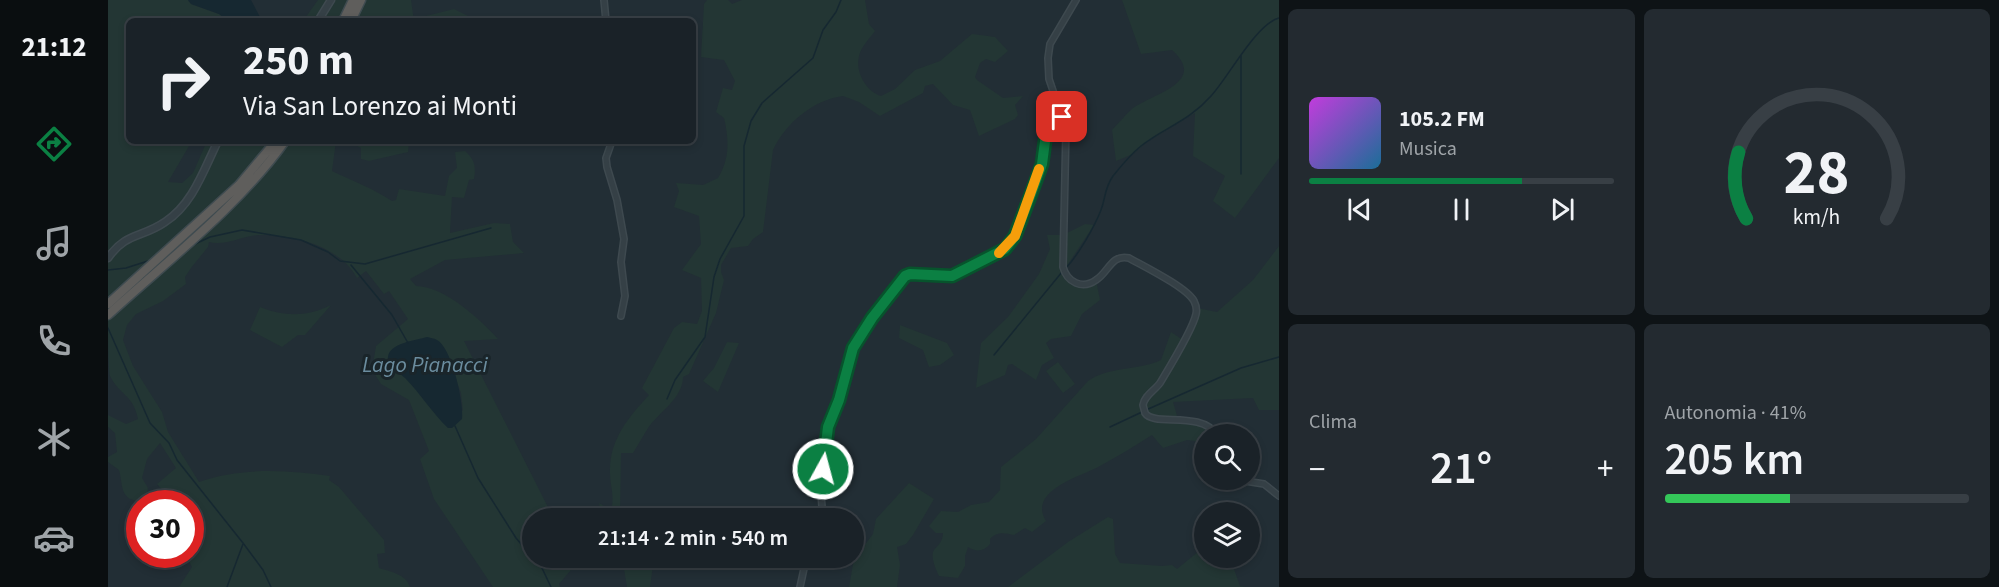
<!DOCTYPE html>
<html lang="it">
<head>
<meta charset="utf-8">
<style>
  body { margin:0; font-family:"Source Sans 3",sans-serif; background:#232a30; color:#f1f3f6; height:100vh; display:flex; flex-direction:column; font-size:22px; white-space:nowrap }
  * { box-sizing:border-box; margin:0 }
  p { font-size:20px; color:#9fa4a8 }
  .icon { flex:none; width:33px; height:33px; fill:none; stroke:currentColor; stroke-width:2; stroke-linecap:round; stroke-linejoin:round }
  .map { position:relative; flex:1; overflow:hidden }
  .drawer { display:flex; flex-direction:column; gap:9px; padding:9px; background:#0e1316; width:720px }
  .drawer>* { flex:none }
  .banner { position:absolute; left:18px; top:18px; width:570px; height:126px; border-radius:9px; box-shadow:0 3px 9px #0003,0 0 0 2px #383f45; background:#1a2228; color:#f1f3f6; overflow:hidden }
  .buttons { position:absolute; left:1086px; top:424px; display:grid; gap:12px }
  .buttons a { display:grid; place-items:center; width:66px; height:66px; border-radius:50%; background:#1a2228; box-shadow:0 3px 9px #0003,0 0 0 2px #383f45; font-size:30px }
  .speed { position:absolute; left:18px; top:490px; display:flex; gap:12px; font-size:30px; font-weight:700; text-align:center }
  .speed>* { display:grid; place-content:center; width:78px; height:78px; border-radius:50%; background:#1a2228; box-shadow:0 3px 9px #0003,0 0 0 2px #383f45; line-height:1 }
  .speed .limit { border:9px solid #d22; background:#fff; color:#111 }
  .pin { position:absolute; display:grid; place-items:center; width:51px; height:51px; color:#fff; margin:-26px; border-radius:12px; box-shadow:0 3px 9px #0006 }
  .me { position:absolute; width:66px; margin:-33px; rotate:7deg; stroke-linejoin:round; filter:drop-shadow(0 0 4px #0008) }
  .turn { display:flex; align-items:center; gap:21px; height:126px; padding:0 18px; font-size:27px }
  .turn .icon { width:78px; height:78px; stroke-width:2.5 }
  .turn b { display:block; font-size:42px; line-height:51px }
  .big { font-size:45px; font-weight:600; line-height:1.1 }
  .drawer .card { flex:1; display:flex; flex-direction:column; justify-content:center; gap:9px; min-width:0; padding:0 21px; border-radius:9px; background:#232a30 }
  .drawer .dial { align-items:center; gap:0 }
  .dial svg { height:156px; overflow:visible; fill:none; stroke:#383f45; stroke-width:7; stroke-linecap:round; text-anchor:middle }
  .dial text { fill:#f1f3f6; stroke:none }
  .song { display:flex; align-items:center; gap:18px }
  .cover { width:72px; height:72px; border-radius:9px; background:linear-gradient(135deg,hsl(290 70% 55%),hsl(200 70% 35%)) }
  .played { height:6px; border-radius:3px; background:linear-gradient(90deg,#0b8043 70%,#383f45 70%) }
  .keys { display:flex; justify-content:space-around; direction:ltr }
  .heat { display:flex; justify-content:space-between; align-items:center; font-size:33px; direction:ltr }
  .charge { height:9px; border-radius:4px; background:linear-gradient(90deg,#34c759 41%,#383f45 0) }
  .drawer .tiles { flex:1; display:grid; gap:9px; grid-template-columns:repeat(2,1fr) }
  .trip { position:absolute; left:414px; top:508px; width:342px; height:60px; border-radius:30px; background:#1a2228; box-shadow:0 3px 9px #0003,0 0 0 2px #383f45; font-weight:600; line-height:60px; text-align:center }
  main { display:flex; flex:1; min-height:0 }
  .dock { display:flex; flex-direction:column; width:108px; justify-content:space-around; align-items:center; background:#0a0e10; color:#9fa4a8 }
  .dock .icon { width:42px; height:42px }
  .dock .on { color:#0b8043 }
  .dock b { font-size:27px; color:#f1f3f6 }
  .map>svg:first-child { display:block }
</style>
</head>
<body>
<main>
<nav class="dock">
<b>21:12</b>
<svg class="icon on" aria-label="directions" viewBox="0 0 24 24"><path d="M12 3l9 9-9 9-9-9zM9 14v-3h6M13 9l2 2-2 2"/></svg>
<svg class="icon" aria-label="music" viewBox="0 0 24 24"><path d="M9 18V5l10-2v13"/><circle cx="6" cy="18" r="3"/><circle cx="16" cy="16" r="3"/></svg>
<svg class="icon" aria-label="phone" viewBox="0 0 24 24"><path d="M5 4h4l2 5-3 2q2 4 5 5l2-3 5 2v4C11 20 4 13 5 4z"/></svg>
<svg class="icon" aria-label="climate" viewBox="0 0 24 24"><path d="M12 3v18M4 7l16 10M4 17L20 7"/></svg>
<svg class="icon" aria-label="car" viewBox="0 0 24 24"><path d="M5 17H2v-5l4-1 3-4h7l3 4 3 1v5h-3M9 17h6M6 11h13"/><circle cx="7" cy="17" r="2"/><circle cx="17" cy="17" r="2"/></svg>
</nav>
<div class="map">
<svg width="1171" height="587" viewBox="0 0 1171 587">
  <rect width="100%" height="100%" fill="#222e35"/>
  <path fill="#233634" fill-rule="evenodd" d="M0,0H80L83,4L111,14L120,21H101L94,17L90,21H21V141H84L60,182L74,183L85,173L99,141H168L151,162L0,304Z
    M210,0H245L235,21H195Z
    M253,0H303L306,21H248Z
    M599,0H620L624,4L634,0H757L761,24L767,31C762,38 753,47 751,56C747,72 758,91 773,96L787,89L807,70L832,61L864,34L887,37L900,51L887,62L878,59L872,63L867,77L869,80L895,98L915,96L907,105L910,115L907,119L871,136L862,110L845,105L825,84L817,86L815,93L772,116L751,102L735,96C705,100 678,123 665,150L655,232L645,239L640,246L623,248L613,265V272L616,280L608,313L581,374L575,377C575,398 551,412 540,428C535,436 530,445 525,453H513L512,517L498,519L493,513L491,503L496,506H504C506,494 502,484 502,473C501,440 520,418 541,395L534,388L566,328L574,322L589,324L594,311L593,278L574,270L593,244L591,216L566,207L571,191L568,183L595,185L610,178C622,158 621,140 616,118L608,112L615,88L624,90L627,81L616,60L593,57L596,4Z
    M1014,0H1171V158L1127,218L1105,201L1117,176L1085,156L1087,113L1039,142L1025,154L1008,161L1004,130C1011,123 1017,115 1024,109C1043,94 1101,83 1064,50L1033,54Z
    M346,9L370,21H315L314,17Z
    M183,141H228L224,171C245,181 266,189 284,201L288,200L291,189L337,196L341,176L349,168L347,152L357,151C367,160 368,166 366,179L361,180L356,198L344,197L342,233L386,223L402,224L405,242L416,253L337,260L302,279L308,286C336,286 372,319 390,339L356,341L446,519H424V558H465L468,564L451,584L452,587H385L326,499L312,459L321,451L301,400L273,384L264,370L268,346L300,319L281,291L276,294L258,271L249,278C232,246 185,234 151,235C134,236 118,246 101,242L100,247L83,268L77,277L78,284L55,301L28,314L19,325L15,340L25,366L54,412L60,432L91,482C134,467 179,470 222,476L221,480L231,487L276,540L277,553L269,554L271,568C283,572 298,574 302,587H71L84,567L77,555H82V504L65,502L49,484L68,468L52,443L39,459L34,478L40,488L38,504H32L31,507L29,501C11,498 15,483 11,470L0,462V457L9,452L7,433L0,427V415L18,424L30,419C25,394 12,396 2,376C0,365 0,329 0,315C50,269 100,225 147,176C159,164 172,155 183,141ZM339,356L353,393L355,411L299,379L281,362Z
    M239,141H301L300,152L261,161L253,159V148Z
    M977,224L986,225L956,270L957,274L975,284L988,280L992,300L974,314L963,336L943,339L938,343L946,358L934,365L928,380L904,364L900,365L897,375L868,388L873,343L900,317L931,274L942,249L939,235H955Z
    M1171,246V410H1151L1145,398L1065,402L1070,419L1089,422L1109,435H1096V453L1087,441L1079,440L1055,448L1044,435C1027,446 1010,456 992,466C975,475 952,481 939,496C932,504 933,513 938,521L924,532L917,528L906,535C897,533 889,531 882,539V544C875,552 868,552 860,547L857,556V566L850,578L831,576C815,542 834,553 835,533H828L821,526L833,511L850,512L863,505L881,502L892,490L893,467L928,439L980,381C1001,366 1030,371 1053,360L1063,332L1075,340L1089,308L1109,312L1145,280Z
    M223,305L197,335H190L174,347L142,330L152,307C177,317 199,317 223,305Z
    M792,325L839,343L846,355L832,365L821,367L815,350L791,338Z
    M619,342L631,343L610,392L595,381L606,368Z
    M950,362L967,384L955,393L938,371Z
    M801,483L826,499L805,535L798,544L789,547L792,565L789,587H741L746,559L765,534L768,519Z
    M1000,517L1005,519L1007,554L1012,563L1054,566L1064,565L1069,569L1096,547V558H1122L1132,586L1138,587H900L960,542Z
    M517,558H546L542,587H519L516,569Z"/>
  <path fill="#162831" d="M80,0H143L153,19L120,21L111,14L83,4Z
    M319,337C322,338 326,338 329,340C344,348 356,403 354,419L344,428H340C324,413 313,394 297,378C292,373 279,365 280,357C281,343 309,340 319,337Z"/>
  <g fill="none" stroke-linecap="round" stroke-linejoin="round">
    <path stroke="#162831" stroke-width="1.5" d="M1133,55V174
      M87,244L102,237L134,230L193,240L220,252L232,261L257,264L383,228
      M243,265L284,315L300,343
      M958,268C970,255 986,228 993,210C998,197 996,189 1005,176C1013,166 1023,154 1033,146C1057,127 1080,122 1103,96C1120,78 1148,24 1171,18
      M0,270L18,268L43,260
      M0,328L42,423L61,443L69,460L135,543L155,570L163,587
      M886,355L954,272
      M559,399L567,380L597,337L606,277L612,259L636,216V146L643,121L654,103L705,58L715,30L728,12L733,0
      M1038,410L1133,368L1171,357
      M347,426L370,478L408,538L424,557
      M1002,427L1034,412
      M426,558L433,566L443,587
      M119,587L135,544"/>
    <defs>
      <path id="minor" d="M496,0L498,21
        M968,0L942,44L940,58L941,79L958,129L955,267C959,282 974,290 988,280C1001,272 1003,254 1021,258C1037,267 1078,287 1086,301C1088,305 1089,310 1088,314C1085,329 1061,368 1052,383C1047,390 1036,396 1035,405C1035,406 1037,412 1037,413C1046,427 1093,410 1109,435
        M504,141L498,158L499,167L509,200L516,239L513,262L517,296L513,316
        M1131,480L1156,484L1171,496
        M715,519L712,481L720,427L731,400L740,360L763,318L797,276L802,274L844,276L891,254L907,236L934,163L938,134L943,121L954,117
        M692,587L697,564L702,558"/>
      <path id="tertiary" d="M210,21L223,0
        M0,258C18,232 34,238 57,222C85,204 96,169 110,141"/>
      <path id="trunk" d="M235,21L245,0
        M243,21L253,0
        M0,304L131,185L168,141
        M0,315C59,261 132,205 177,141"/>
    </defs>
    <use href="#minor" stroke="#3e494f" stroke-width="8"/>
    <use href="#tertiary" stroke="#3e494f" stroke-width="9"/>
    <use href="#trunk" stroke="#3f4b50" stroke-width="11"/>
    <use href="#minor" stroke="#354046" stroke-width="5"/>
    <use href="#tertiary" stroke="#354046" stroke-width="6"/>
    <use href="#trunk" stroke="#5f5e5c" stroke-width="8"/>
  </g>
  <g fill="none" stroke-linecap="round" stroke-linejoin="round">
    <defs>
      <path id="route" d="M715,469L720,427L731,400L745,348L764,318L797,276L802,274L844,276L897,249L907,236L923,194L934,164L938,134L943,121L954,117"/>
    </defs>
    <use href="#route" stroke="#07532c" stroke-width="15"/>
    <use href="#route" stroke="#0b8043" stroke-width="10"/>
    <path stroke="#f59e0b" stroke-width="10" d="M891,253L907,236L931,169"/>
  </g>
  <g text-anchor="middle" stroke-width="6" stroke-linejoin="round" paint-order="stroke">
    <g font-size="22" font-style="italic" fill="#6b8d9f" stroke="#1a252a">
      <text x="317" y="372">Lago Pianacci</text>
    </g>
  </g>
</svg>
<div class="buttons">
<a><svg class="icon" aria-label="search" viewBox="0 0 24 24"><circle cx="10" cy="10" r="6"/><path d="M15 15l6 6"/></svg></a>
<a><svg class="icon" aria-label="layers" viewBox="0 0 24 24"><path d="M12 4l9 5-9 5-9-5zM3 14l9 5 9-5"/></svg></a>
</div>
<div class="speed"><div class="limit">30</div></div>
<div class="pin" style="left:954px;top:117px;background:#d93025"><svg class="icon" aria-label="arrive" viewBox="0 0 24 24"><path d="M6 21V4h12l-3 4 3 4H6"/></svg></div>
<svg class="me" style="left:715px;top:469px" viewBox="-20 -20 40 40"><circle r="17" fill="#0b8043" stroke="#fff" stroke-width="3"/><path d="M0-11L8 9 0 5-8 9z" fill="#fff"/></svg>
<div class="trip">21:14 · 2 min · 540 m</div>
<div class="banner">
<div class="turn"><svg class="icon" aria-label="right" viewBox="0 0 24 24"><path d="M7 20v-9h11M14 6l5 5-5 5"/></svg><div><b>250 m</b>Via San Lorenzo ai Monti</div></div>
</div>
</div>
<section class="drawer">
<div class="tiles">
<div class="card">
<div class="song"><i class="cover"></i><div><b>105.2 FM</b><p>Musica</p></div></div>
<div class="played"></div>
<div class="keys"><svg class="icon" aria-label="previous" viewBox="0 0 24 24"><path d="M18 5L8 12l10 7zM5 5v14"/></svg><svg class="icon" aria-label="pause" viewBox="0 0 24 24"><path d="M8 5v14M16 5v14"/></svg><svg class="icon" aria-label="next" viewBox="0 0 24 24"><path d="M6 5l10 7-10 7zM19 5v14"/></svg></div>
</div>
<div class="card dial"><svg viewBox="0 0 100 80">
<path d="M14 69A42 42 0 1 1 86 69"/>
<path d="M14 69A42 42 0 0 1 10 35" stroke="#0b8043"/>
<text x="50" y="56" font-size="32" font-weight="700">28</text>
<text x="50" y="72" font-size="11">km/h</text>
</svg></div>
<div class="card"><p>Clima</p>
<div class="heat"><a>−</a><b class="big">21°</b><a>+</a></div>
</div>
<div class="card"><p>Autonomia · 41%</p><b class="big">205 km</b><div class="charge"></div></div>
</div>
</section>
</main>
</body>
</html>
